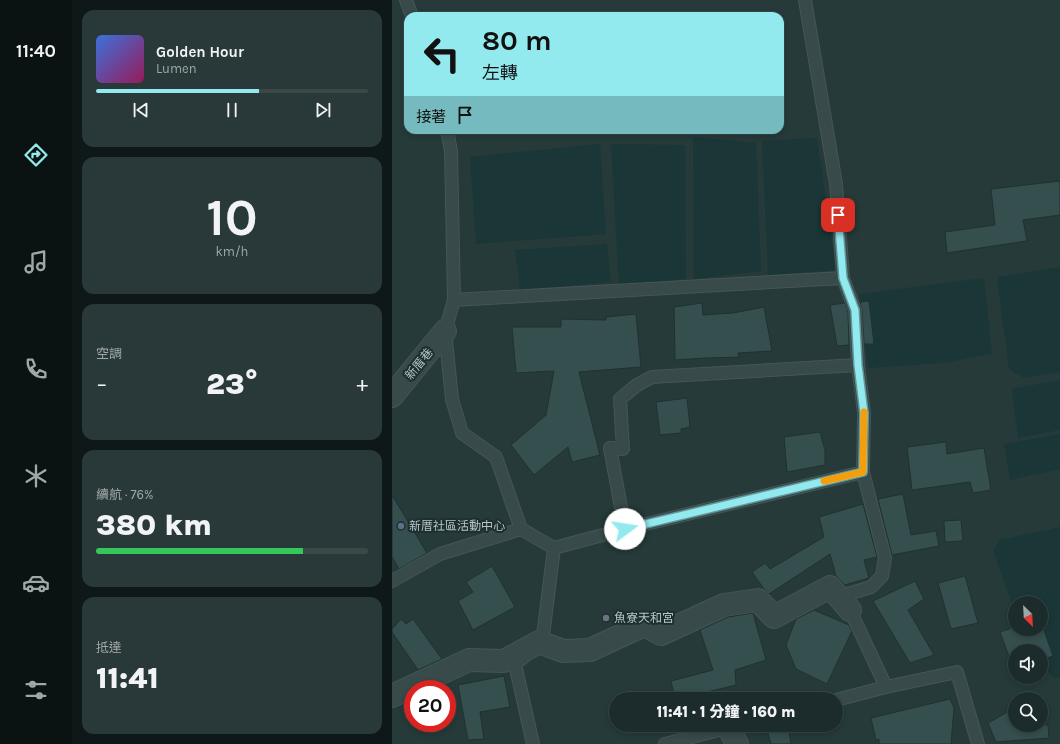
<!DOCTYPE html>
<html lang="zh-TW">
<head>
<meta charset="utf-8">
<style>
  body { margin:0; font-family:Karla,"Noto Sans TC",sans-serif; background:#293838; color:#f1f3f6; height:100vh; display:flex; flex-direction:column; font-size:15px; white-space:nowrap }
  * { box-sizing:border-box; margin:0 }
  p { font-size:13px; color:#a0a7a9 }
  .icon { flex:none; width:22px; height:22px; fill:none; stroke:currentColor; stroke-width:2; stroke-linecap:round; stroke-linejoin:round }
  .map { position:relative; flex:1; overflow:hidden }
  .drawer { display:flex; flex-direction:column; gap:10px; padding:10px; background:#0f1818; width:320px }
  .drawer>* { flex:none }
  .guide { position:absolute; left:12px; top:12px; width:380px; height:122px; border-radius:12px; box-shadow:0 2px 6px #0003,0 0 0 1px #3a4848; background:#92e9ee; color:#111; overflow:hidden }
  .needle { width:26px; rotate:156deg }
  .fabs { position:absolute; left:616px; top:596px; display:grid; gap:8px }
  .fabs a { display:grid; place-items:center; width:40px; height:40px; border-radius:50%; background:#1c2c2c; box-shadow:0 2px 6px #0003,0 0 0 1px #3a4848; font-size:20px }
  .speed { position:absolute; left:12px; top:680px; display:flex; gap:8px; font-size:20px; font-weight:700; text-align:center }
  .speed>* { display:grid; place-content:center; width:52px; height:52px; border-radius:50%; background:#1c2c2c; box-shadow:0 2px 6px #0003,0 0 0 1px #3a4848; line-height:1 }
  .speed .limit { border:6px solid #d22; background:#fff; color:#111 }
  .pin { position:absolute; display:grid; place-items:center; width:34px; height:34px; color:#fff; margin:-17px; border-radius:8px; box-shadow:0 2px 6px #0006 }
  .me { position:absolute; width:44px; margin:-22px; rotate:76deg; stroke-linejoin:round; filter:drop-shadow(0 0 3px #0008) }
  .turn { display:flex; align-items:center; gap:14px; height:84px; padding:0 12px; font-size:18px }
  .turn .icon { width:52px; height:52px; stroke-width:2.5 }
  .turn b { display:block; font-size:28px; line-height:34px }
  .then { display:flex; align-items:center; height:38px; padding:0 12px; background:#0003; gap:8px; font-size:15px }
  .big { font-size:30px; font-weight:800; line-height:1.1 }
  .drawer .tile { flex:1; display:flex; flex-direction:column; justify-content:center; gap:6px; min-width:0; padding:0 14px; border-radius:12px; background:#293838 }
  .drawer .dial { align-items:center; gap:0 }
  .dial b { font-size:52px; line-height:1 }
  .song { display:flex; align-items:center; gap:12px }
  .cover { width:48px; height:48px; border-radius:6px; background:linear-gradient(135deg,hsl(220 70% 55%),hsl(330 70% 35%)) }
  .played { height:4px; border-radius:2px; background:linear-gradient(90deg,#92e9ee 60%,#3a4848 60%) }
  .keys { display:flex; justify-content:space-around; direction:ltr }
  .heat { display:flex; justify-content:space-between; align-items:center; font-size:22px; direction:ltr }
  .charge { height:6px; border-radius:3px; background:linear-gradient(90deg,#34c759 76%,#3a4848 0) }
  .trip { position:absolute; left:217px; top:692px; width:234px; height:40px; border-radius:20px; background:#1c2c2c; box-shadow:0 2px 6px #0003,0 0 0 1px #3a4848; font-weight:800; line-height:40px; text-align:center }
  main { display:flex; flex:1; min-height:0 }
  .tabs { display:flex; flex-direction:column; width:72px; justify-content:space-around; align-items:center; background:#0b1212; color:#a0a7a9 }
  .tabs .icon { width:28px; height:28px }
  .tabs .active { color:#92e9ee }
  .tabs b { font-size:18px; color:#f1f3f6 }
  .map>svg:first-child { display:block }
</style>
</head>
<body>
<main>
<nav class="tabs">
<b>11:40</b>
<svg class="icon active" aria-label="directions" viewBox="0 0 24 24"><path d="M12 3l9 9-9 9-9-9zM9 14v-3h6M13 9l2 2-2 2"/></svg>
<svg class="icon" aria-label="music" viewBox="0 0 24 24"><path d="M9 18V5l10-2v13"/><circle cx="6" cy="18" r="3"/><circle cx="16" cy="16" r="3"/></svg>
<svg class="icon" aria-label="phone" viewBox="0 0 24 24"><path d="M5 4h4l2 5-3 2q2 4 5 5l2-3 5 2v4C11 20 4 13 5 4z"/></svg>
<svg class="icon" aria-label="climate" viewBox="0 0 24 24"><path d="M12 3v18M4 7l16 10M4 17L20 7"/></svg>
<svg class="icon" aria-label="car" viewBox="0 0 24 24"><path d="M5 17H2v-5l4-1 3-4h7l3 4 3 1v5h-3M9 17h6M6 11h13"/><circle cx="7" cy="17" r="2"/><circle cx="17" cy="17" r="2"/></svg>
<svg class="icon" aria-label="filters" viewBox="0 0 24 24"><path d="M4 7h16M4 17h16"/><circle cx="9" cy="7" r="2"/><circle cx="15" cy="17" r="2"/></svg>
</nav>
<section class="drawer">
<div class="tile">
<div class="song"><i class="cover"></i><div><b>Golden Hour</b><p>Lumen</p></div></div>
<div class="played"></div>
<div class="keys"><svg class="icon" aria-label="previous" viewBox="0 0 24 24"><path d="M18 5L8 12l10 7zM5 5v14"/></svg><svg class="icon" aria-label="pause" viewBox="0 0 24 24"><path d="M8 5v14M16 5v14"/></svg><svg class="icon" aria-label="next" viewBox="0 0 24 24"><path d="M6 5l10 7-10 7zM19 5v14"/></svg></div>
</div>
<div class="tile dial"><b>10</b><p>km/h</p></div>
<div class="tile"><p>空調</p>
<div class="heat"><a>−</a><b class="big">23°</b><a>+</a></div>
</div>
<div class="tile"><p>續航 · 76%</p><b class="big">380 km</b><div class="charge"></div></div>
<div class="tile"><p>抵達</p><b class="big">11:41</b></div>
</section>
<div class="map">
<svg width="668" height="744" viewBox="0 0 668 744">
  <rect width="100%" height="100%" fill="#263a3a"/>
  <path fill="#1a3637" d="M301,137L364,143L369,271L302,279Z
    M425,138L444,270L376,275L370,141Z
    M208,144L214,234L84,244L78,157Z
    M219,144L293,145L294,279L227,286Z
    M215,244L219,282L128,290L123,250Z
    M668,267V372L632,378L617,369L605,277Z
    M592,278L600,354L551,363L476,368L467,294Z
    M668,380V430L626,438L620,389Z
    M668,434V469L618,480L612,444Z
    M668,527V676L663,678L649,666V603H623V612L601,550L608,540Z"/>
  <path fill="#354e4e" stroke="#203132" d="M668,181V215L631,220L635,241L555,253L553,232L603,225L599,189Z
    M477,301L482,344H472L470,310L468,302Z
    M310,303L311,315L341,313L372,307L380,351L346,353L347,357L314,358L283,360L282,307Z
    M453,303L456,312L457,345L445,346L438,305Z
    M244,314L249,367L187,372L208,455L180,462L176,447L142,475L119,445L154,415L162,371L124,373L120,327H169V319L214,320V317Z
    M295,398L298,427L289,429V433L268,435L264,402Z
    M428,432L433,450V465L395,472L392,437Z
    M554,442L555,454L592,448L599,490L581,493L578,482L520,490L515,447Z
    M511,494L519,535L544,531L547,546L500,555L486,499Z
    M0,495L35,553L7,569L0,557Z
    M471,504L485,557L472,560L477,578L453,585L444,576L438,554L377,594L372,589L360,572L373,563L378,569L432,537L427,517Z
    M569,520L571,541L553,542L552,521Z
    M100,566L123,607L81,630L66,601L81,592L74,582Z
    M573,576L586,623L559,629L546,583Z
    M523,581L532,599L516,610L542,655L518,663L481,601Z
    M422,610L457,625L460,631L435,684L404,669L394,645L404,619Z
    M361,613L374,660L343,670L344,685L307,694L308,699H283L279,681L321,670L308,630L336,617Z
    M9,619L14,624L21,619L50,659L26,670L0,632V629Z
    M649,622L661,656L649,660V651H623V669L622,670L608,632L623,627V629H649Z
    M112,676L118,707L88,712L92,739L76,740L66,685Z
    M558,699L562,708L559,744H487V739L484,740L479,718Z
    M623,708V725H656L657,738L604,742L596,723Z
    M289,725H315L290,731Z
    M396,726L399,744H379L375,730Z"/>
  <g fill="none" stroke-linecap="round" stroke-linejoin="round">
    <defs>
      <path id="service" d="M14,0L20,16
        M413,0L444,184L451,278
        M55,130L59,151L62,300L53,331L60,399L70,433L104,457L129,529L162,548L151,636L141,649L123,664L141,744
        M62,300L451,278L463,310L466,365L472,413L471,472L493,558L490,576L479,587L456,594L458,610L494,687L565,672L586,744
        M233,529L218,448L231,449L228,399L245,385L260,377L466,365
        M162,548L233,529L471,472
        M0,581L48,554L129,529
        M444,700L494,687
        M273,744L342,726"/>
      <path id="minor" d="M0,396L53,331
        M0,696L77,660L112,661L147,642L171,651L198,650L252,625L269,634L332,605L366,600L382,617L438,587L458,610
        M337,728L345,744"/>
    </defs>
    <use href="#service" stroke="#455657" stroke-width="14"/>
    <use href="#minor" stroke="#455657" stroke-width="24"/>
    <use href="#service" stroke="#394a4b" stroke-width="12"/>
    <use href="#minor" stroke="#394a4b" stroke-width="22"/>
  </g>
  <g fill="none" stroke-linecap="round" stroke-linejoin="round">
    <defs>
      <path id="route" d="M233,529L471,472L472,413L466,365L463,310L451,278L446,215"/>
    </defs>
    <use href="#route" stroke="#5f979b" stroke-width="10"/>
    <use href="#route" stroke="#92e9ee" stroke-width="7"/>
    <path stroke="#f59e0b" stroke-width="7" d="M432,481L471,472L472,412"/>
  </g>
  <circle fill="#5c6f8a" stroke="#1e2f30" stroke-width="1.5" cx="9" cy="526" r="4"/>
  <circle fill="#6b7280" stroke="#1e2f30" stroke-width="1.5" cx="214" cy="618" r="4"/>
  <g text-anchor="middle" stroke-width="4" stroke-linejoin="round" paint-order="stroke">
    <g font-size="12" fill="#b5c5c6" stroke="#1e2f30">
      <text transform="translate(27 364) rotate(-51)" y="4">新厝巷</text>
    </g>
    <g font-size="12" fill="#b5c5c6" stroke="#1e2f30" text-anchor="start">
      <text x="17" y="530">新厝社區活動中心</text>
      <text x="222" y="622">魚寮天和宮</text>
    </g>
  </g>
</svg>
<div class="fabs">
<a><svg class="needle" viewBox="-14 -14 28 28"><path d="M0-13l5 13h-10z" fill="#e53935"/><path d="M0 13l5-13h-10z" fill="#a0a7a9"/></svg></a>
<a><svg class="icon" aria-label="sound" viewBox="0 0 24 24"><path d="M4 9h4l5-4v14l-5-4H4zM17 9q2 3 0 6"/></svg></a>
<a><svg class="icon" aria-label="search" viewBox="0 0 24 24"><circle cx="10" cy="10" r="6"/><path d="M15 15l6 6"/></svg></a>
</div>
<div class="speed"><div class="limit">20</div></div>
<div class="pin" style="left:446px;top:215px;background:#d93025"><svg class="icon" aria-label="arrive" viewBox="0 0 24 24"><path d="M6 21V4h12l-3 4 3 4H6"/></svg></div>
<svg class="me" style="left:233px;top:529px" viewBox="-20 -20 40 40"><circle r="19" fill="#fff"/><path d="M0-13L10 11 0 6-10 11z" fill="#92e9ee"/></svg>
<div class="trip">11:41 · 1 分鐘 · 160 m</div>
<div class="guide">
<div class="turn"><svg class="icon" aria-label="left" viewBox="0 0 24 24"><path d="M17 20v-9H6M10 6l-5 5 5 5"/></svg><div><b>80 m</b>左轉</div></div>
<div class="then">接著<svg class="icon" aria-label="arrive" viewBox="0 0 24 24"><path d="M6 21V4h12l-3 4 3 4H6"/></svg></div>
</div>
</div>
</main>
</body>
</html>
